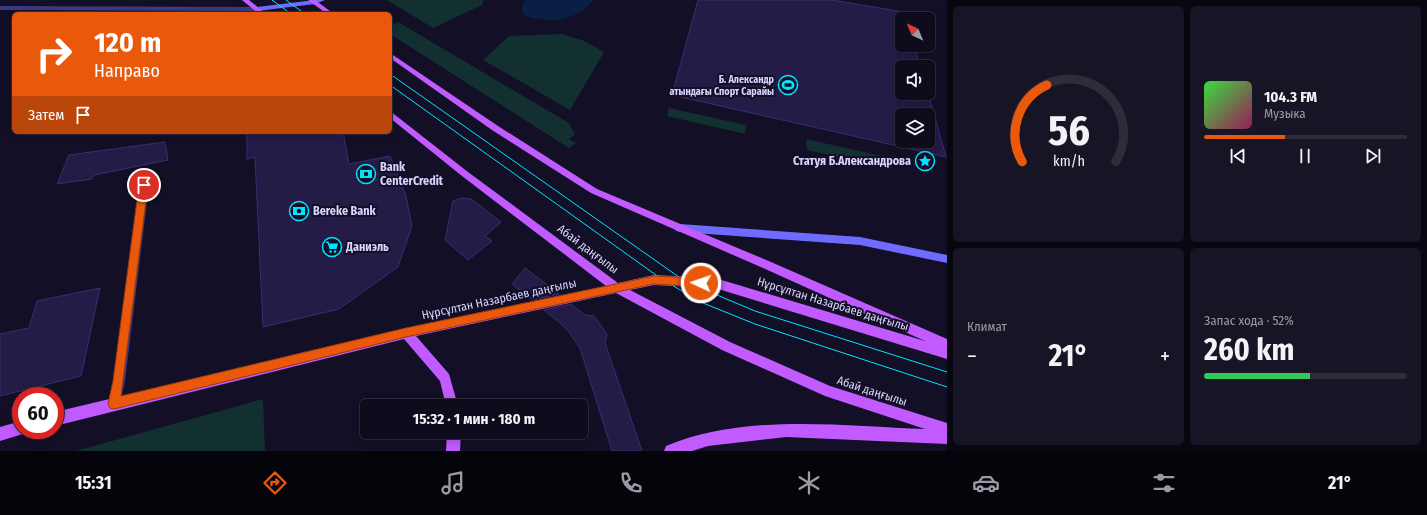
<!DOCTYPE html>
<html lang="ru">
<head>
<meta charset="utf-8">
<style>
  body { margin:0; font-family:"Fira Sans Condensed",sans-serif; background:#171425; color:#f1f3f6; height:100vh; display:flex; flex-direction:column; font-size:15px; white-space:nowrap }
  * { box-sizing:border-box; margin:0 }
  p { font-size:13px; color:#9b9ba3 }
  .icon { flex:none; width:22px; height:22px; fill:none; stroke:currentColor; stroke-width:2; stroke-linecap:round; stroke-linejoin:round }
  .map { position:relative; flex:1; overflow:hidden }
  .panel { display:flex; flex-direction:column; gap:6px; padding:6px; background:#08060f; width:480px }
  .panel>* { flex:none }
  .hud { position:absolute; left:12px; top:12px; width:380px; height:122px; border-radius:6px; box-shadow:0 2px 10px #0003,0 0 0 1px #2e2b3b; background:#ea580c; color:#fff; overflow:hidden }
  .needle { width:26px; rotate:316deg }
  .controls { position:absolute; left:895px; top:12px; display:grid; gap:8px }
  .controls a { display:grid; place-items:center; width:40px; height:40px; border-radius:6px; background:#0e0b1c; box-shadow:0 2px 10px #0003,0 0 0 1px #2e2b3b; font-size:20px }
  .speed { position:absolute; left:12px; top:387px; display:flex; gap:8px; font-size:20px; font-weight:700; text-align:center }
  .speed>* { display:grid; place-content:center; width:52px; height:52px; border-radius:50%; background:#0e0b1c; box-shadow:0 2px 10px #0003,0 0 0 1px #2e2b3b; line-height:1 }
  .speed .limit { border:6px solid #d22; background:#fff; color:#111 }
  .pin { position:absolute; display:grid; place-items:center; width:34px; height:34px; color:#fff; margin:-17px; border:2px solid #fff; border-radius:50%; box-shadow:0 1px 4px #0007 }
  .me { position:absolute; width:44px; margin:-22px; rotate:273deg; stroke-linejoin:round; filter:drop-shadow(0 0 3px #0008) }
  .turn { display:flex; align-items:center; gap:14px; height:84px; padding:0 16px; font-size:18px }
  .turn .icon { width:52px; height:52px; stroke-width:2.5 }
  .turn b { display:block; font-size:28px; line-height:34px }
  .then { display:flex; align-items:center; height:38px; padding:0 16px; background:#0003; gap:8px; font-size:15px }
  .big { font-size:30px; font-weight:700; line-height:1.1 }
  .panel .card { flex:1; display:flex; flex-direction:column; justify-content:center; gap:6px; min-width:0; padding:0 14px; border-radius:6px; background:#171425 }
  .panel .dial { align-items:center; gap:0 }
  .dial svg { height:104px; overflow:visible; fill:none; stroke:#2e2b3b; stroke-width:7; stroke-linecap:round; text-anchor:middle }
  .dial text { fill:#f1f3f6; stroke:none }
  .song { display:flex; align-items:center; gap:12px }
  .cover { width:48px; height:48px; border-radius:6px; background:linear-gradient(135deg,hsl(120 70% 55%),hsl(330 70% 35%)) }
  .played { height:4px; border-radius:2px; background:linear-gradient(90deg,#ea580c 40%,#2e2b3b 40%) }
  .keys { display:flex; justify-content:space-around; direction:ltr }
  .heat { display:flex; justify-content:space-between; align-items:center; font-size:22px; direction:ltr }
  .charge { height:6px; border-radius:3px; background:linear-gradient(90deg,#34c759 52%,#2e2b3b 0) }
  .panel .tiles { flex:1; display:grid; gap:6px; grid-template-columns:repeat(2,1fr) }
  .trip { position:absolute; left:360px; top:399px; width:228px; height:40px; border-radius:6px; background:#0e0b1c; box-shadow:0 2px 10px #0003,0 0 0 1px #2e2b3b; font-weight:700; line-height:40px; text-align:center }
  .tab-bar { display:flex; height:64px; justify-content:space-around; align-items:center; background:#06040b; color:#9b9ba3 }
  .tab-bar .icon { width:28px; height:28px }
  .tab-bar .active { color:#ea580c }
  .tab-bar b { font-size:18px; color:#f1f3f6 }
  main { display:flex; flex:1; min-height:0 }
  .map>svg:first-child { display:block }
</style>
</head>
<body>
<main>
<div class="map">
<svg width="947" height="451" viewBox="0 0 947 451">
  <rect width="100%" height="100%" fill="#130f26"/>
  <path fill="#12302f" d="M387,0H483L482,5L433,28Z
    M398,22L569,123L575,134L569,139L576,143L569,148L390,34V26Z
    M561,34L582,40L604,52L570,110L483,60L509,36Z
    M669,108L746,125L745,134L667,116Z
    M806,139L890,158L892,169L807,150Z
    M263,399L265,451H76Z"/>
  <path fill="#0a1f44" d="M525,0H592V1C576,22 548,24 524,15L521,9Z"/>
  <path fill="#241b47" stroke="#3b2d73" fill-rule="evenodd" d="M698,0H832L904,12L906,19H902V45H914L920,67H902V93H928L946,157L672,95ZM902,115H928V141H902Z
    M247,132H343L349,164L390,156L406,196L412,226L398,267L339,309L263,327L255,157L247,159Z
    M165,142L168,160L94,175L92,179L57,184L69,155Z
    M461,198L471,199L501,222L485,236L492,241L468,260L445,240L453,201Z
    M525,268L559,294L532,300L512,284Z
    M100,288L81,376L0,396V334L29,328L37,301Z
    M571,304L585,315L594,316L607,334L605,343L642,451H612L580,348L567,329L544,310Z"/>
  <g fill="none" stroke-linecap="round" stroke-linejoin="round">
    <path fill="#3d3a85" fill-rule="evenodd" d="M0,6L257,7L260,9L257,11L0,10Z
      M144,182L149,185L125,381L119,408L114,409L109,408L108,403L113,381L139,185Z"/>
    <path fill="#6f6bff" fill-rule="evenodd" d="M315,0H325L315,4L257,11L254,9L257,7Z
      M680,224L860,237L947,255V263L860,245L680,232L676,231L675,228L676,225Z"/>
    <path fill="#c25bff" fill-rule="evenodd" d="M242,0H249L266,14H259Z
      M308,0H315L334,14H327Z
      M390,53L498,126L597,189L771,262L947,339V359L715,288L654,285L630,290L730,342L830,386L947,423V444L786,437L708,446L692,451H664L666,446C745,413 841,426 925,429L825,396L722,350L616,293L416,336L449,374L458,406H446L440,381L404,339L55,426V412L406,328L606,286L462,176L390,118V111L468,172L618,283L654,275L715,278L925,341L763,268L591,193L492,130L390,58Z
      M21,421V430H27L26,433L0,441V427Z
      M447,432H461L460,451H446Z"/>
    <path stroke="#00e5ff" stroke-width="1" d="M272,0L291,14
      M286,0L305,14
      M390,74L686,282L755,311L947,372
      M390,85L663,280L703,303L755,324L947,387"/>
  </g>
  <path fill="#ea580c" stroke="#983908" d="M144,182L148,185L121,396L406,328L654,276L701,278L704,280L706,283L704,286L701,287L654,284L406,337L114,409L110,408L108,404L113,381L139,185Z"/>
  <defs>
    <symbol id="stadium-ring" viewBox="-11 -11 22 22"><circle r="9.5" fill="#130f26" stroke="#00e5ff" stroke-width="1.5"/><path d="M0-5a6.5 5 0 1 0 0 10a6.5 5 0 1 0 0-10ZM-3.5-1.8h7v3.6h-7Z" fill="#00e5ff"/></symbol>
    <symbol id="sight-ring" viewBox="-11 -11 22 22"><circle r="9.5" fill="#130f26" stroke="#00e5ff" stroke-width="1.5"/><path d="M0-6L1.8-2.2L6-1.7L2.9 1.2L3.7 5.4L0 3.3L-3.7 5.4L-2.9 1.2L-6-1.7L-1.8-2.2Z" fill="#00e5ff"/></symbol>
    <symbol id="bank-ring" viewBox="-11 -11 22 22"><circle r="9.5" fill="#130f26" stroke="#00e5ff" stroke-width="1.5"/><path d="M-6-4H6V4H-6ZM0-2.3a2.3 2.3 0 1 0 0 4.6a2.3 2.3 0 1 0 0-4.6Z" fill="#00e5ff"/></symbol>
    <symbol id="supermarket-ring" viewBox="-11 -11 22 22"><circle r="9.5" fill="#130f26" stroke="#00e5ff" stroke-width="1.5"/><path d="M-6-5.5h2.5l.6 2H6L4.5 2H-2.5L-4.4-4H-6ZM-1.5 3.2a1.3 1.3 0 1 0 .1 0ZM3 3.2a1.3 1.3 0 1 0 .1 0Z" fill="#00e5ff"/></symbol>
  </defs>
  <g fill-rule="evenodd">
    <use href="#stadium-ring" x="777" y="74" width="22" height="22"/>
    <use href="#sight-ring" x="914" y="150" width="22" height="22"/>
    <use href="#bank-ring" x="355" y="163" width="22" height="22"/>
    <use href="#bank-ring" x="288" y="200" width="22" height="22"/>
    <use href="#supermarket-ring" x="321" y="236" width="22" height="22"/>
  </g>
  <g text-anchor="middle" stroke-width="4" stroke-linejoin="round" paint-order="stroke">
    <g font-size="10" font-weight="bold" fill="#d9d4ff" stroke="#130f26" text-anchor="end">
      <text x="774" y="83">Б. Александр<tspan x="774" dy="12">атындағы Спорт Сарайы</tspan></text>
    </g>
    <g font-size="12" font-weight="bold" fill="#d9d4ff" stroke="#130f26" text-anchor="start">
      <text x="911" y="165" text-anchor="end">Статуя Б.Александрова</text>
      <text x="380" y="171">Bank<tspan x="380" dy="14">CenterCredit</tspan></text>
      <text x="313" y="215">Bereke Bank</text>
      <text x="346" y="251">Даниэль</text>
    </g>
    <g font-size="12" fill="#d9d4ff" stroke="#130f26">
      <text transform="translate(588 249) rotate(37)" y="4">Абай даңғылы</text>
      <text transform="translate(499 299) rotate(-12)" y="4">Нұрсұлтан Назарбаев даңғылы</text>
      <text transform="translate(833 304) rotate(17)" y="4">Нұрсұлтан Назарбаев даңғылы</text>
      <text transform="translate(872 391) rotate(18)" y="4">Абай даңғылы</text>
    </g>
  </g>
</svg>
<div class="controls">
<a><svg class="needle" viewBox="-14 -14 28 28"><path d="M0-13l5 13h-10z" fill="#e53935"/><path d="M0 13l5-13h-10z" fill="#9b9ba3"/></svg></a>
<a><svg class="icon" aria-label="sound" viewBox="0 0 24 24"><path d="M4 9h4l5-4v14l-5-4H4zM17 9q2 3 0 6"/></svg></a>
<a><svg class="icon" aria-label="layers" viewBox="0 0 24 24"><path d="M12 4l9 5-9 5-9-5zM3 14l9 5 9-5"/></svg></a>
</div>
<div class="speed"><div class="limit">60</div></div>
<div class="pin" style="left:144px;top:185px;background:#d93025"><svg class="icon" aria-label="arrive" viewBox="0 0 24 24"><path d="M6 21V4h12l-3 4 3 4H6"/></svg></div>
<svg class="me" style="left:701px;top:283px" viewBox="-20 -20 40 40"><circle r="17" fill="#ea580c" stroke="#fff" stroke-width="3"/><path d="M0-11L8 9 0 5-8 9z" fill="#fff"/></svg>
<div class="trip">15:32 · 1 мин · 180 m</div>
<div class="hud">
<div class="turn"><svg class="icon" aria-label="right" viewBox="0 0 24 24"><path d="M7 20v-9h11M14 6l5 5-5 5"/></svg><div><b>120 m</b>Направо</div></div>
<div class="then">Затем<svg class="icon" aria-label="arrive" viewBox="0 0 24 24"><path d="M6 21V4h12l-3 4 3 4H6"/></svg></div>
</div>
</div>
<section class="panel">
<div class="tiles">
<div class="card dial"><svg viewBox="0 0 100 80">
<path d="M14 69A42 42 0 1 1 86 69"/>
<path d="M14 69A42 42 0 0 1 33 10" stroke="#ea580c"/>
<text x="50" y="56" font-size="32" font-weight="700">56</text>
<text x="50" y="72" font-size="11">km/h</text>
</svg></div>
<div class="card">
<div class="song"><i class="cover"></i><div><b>104.3 FM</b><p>Музыка</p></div></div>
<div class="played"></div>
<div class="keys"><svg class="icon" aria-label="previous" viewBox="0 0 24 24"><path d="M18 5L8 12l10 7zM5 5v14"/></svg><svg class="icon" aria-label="pause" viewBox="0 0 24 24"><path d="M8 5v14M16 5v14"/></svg><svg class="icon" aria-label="next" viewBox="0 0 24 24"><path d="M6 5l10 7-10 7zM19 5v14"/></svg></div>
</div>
<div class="card"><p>Климат</p>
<div class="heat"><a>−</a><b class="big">21°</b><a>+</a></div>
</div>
<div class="card"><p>Запас хода · 52%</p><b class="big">260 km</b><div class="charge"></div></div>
</div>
</section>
</main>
<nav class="tab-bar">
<b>15:31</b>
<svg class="icon active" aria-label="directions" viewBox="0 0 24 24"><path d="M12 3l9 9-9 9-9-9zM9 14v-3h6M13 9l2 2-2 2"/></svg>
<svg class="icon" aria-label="music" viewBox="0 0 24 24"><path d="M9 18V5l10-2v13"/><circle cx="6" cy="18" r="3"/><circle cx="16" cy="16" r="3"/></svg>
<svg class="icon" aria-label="phone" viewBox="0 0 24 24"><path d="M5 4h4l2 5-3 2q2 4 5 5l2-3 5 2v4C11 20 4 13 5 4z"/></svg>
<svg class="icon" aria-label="climate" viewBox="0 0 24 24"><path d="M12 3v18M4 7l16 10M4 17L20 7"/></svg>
<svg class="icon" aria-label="car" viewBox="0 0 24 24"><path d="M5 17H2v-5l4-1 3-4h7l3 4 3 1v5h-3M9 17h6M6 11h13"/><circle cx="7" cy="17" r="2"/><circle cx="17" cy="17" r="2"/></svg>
<svg class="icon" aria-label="filters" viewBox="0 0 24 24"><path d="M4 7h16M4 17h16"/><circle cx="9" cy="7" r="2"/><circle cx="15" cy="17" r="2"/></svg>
<b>21°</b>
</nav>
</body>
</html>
